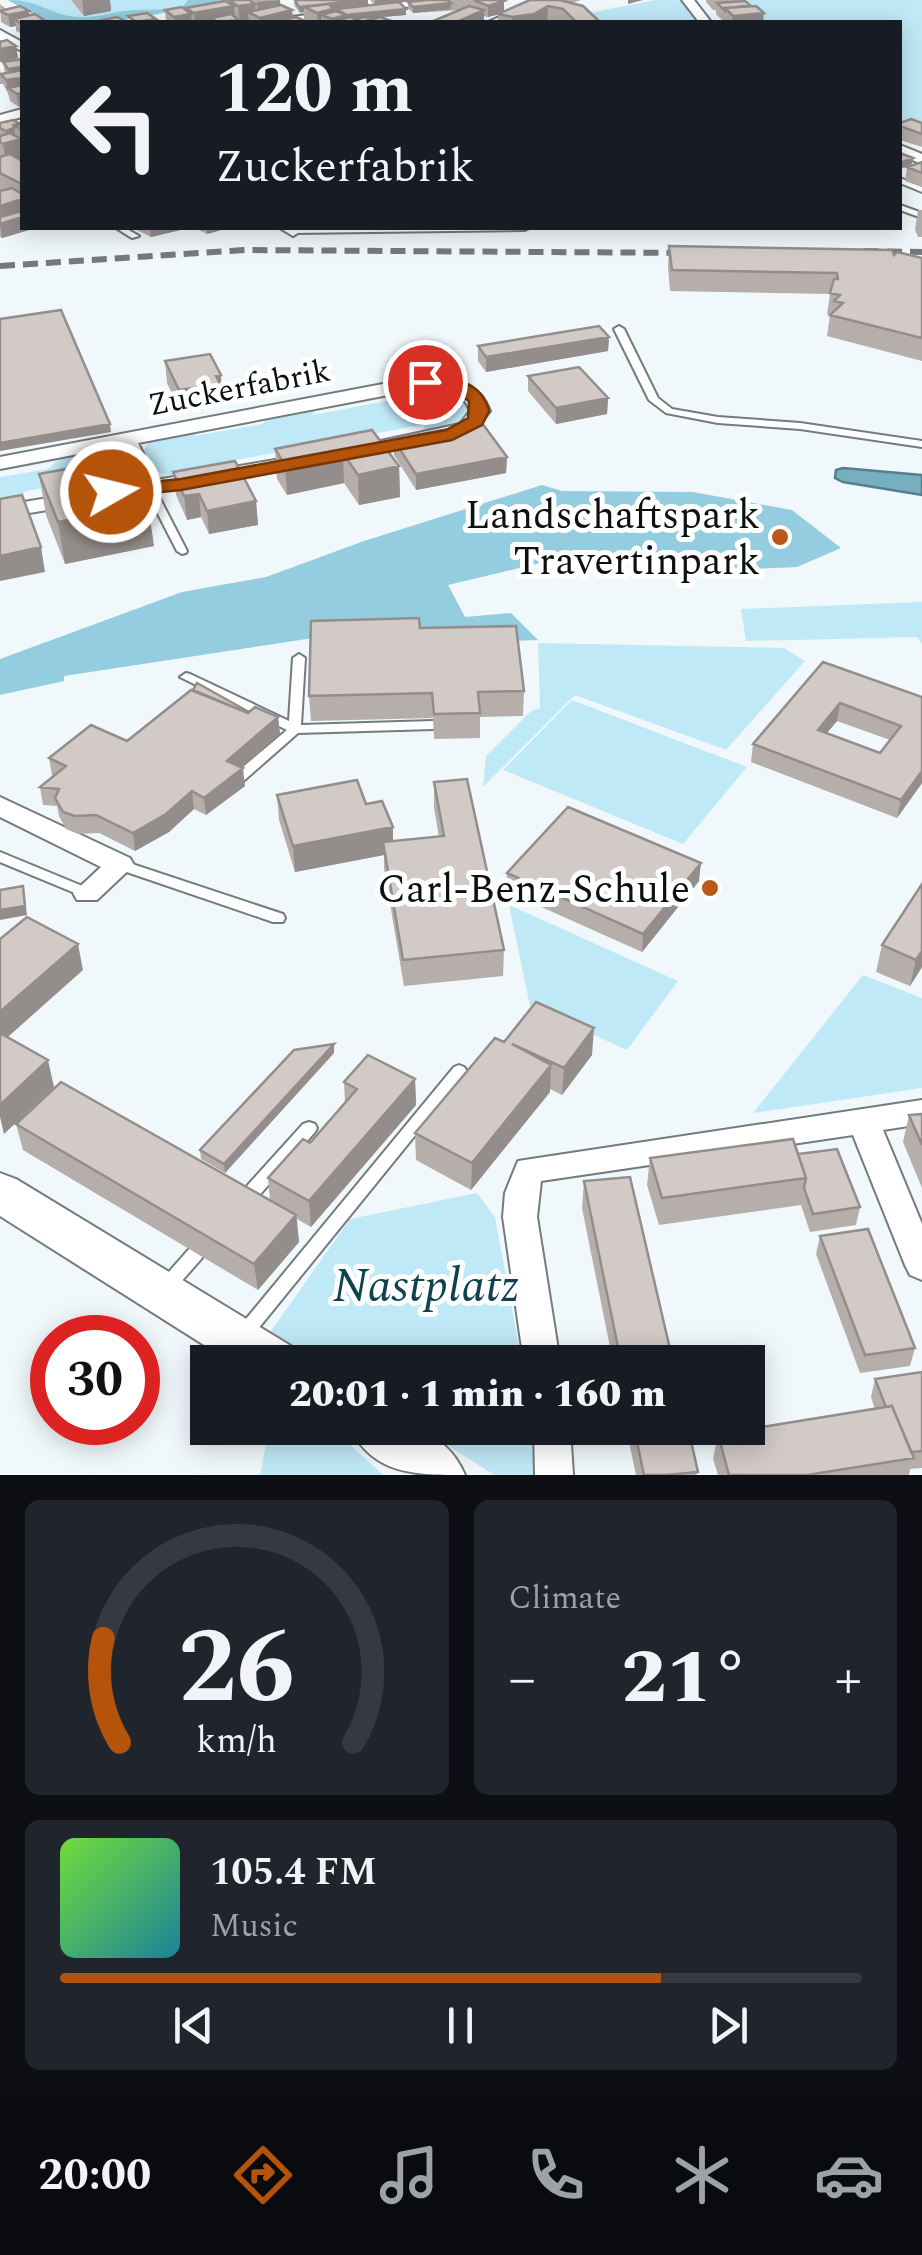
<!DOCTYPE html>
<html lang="en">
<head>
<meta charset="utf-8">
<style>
  body { margin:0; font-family:Spectral,serif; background:#20242c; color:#f1f3f6; height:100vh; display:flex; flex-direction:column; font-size:38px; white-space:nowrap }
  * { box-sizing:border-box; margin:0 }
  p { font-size:32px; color:#9ea1a6 }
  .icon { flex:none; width:55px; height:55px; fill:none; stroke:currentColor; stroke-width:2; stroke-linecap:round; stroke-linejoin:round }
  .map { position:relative; height:1475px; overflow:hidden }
  .sheet { display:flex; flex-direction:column; gap:25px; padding:25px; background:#0d0f14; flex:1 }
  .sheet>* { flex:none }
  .guide { position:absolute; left:20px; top:20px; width:882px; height:210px; border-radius:0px; box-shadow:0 5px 25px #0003; background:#171b24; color:#f1f3f6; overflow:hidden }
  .speed { position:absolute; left:30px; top:1315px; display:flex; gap:20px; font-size:50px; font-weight:700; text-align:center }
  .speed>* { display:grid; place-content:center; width:130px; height:130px; border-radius:50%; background:#171b24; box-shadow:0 5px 25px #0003; line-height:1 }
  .speed .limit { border:15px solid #d22; background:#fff; color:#111 }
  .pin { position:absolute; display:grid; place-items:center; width:85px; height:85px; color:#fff; margin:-42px; border:5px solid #fff; border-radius:50%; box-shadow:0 2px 10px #0007 }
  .me { position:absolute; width:110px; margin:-55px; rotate:82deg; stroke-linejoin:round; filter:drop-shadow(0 0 8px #0008) }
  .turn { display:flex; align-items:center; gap:35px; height:210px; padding:0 30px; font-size:45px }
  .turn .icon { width:130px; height:130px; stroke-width:2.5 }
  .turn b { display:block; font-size:70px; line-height:85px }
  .big { font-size:75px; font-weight:800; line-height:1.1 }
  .sheet .widget { flex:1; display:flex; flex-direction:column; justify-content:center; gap:15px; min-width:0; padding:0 35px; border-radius:15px; background:#20242c }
  .sheet .dial { align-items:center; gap:0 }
  .dial svg { height:260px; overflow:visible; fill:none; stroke:#363941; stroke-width:7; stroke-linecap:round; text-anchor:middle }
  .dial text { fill:#f1f3f6; stroke:none }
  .song { display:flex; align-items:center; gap:30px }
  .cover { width:120px; height:120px; border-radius:15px; background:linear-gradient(135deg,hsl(100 70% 55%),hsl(190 70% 35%)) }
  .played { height:10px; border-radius:5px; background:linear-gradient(90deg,#b45309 75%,#363941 75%) }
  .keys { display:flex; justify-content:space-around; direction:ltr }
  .heat { display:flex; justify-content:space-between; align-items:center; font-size:55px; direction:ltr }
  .sheet .tiles { flex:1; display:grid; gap:25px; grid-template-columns:1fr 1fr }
  .widget:last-child { grid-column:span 2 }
  .trip { position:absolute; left:190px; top:1345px; width:575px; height:100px; border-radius:0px; background:#171b24; box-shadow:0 5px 25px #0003; font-weight:800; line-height:100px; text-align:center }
  .tab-bar { display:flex; height:160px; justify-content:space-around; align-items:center; background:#090b0e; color:#9ea1a6 }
  .tab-bar .icon { width:70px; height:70px }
  .tab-bar .active { color:#b45309 }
  .tab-bar b { font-size:45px; color:#f1f3f6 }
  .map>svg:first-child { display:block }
</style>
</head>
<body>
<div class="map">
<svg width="922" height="1475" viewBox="0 0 922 1475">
  <rect width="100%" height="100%" fill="#f0f8fb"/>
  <path fill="#c0e9f7" d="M8,0H235L113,22H46Z
    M655,0H679L698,22H599L590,13Z
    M738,0H922V127L900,118V22H756Z
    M432,386C452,391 460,395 472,412L464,425L419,436L426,424L225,462L217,472L178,478L153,470L143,453L149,440L201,425L194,436L262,424L276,412L320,404L312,415L387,401L399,390Z
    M90,451H106L128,461L81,481L26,491L12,504L0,506V477L48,469L65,454Z
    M922,602V644L917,637L746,641L741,609Z
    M538,643L784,648L805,661L726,750L575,695L483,787L486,756L531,711L540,708Z
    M572,700L747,767L683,844L503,770Z
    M509,905L678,981L627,1050L530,1006Z
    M863,975L922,998V1088L753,1113Z
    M477,1193L495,1217L522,1362H320L271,1331L350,1219Z
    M269,1428H332L383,1475H260Z
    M421,1428H533L538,1450L536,1475H494Z"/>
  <path fill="#93cddf" d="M8,0C39,0 49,14 75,17C97,19 116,10 137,10C154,9 167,11 183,7L188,0H235L113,22H46Z
    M542,485L562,491L693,492L792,510L841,548L797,567L753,569L597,557L553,560L448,585L465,617L511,613L538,640L437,644L346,633L64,676V681L0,695V659L182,592L266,577L364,541Z"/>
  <path fill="#76afc0" stroke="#567f8c" stroke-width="2.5" d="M843,468L922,475V495L843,482L835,478L836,470Z"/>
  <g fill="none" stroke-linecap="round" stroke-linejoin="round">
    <defs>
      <path id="lane" d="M365,0H371L378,8L373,9Z
        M900,178L922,187V192L900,183Z
        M900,205L922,213V218L900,210Z
        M116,228H125L139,236L132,238Z
        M374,228H529L525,230L293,233L289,231L293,229Z
        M619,326L624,329L658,398L672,409L718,417L800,423L922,441V447L800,429L718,423L666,413L649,400L614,329Z
        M148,482L153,485L187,551L186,553L182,554L177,551L143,485Z
        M299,654L305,658L301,725L433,721L439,725L433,729L298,733L240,784H230L229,781L230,778L287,730L180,677L186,673L190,674L289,721L293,658Z
        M0,852L92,890L94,893L92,896H82L0,862Z
        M120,860L283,914L285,918L283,922H273L115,868L113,865L115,862Z
        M459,1065L464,1067L467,1071L464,1075L249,1340L243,1343L237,1340L234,1335L237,1330L454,1067Z
        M309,1122L315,1124L317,1128L315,1132L249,1207L243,1209L237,1207L235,1202L237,1197L303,1124Z
        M196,1246L202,1248L204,1253L202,1258L172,1292L166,1294L160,1292L157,1287L160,1282L190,1248Z"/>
      <path id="street" d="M420,0H459L289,22H254Z
        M539,0H556L504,22H488Z
        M682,0H694L711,22H699Z
        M0,30L22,42V51L0,40Z
        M22,109V117L0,123V115Z
        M900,145L922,154V164L900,155Z
        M280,228H299L301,231L293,236Z
        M425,376C453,377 479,382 490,411L474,432L355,458L348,456V448L460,424L470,411C463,390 445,388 425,388L138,443L156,480L305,455L315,461L312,465L0,518V506L137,483L120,446L0,469V457Z
        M0,797L130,858L134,865L97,900H77L73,893L101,867L0,817Z
        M922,1100V1124L883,1130L922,1224V1280L910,1275L905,1265L853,1135L541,1181L537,1217L560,1362H524L503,1217L505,1193L518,1161Z
        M534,1428H570L573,1475H535Z"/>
      <path id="secondary" d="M0,1173L16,1179L291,1346L298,1362H231L0,1216Z
        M350,1428C398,1425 443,1424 465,1475C416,1475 374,1475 350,1428Z"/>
    </defs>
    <use href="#lane" stroke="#737b7e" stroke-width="4"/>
    <use href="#street" stroke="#737b7e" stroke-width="4"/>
    <use href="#secondary" stroke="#737b7e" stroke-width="4"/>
    <use href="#lane" fill="#fff" fill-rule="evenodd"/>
    <use href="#street" fill="#fff" fill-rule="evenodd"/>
    <use href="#secondary" fill="#fff" fill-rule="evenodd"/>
    <path stroke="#74797b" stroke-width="6" stroke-dasharray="15 8" stroke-linecap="butt" d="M864,251L922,252
      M0,266L245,250L694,253"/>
  </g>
  <path fill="#b5aeaa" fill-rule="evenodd" d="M71,0H110L111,11L84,16Z
    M229,0H280V6L292,10L293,18L307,22H166L165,10H186V8L229,3Z
    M294,0H368V5L333,9L334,12L336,11V9L375,5L370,0H421L399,2L406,15L381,17L365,22V21L377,18L357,20L361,22H313L304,19V12L300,13L294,5Z
    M427,0H500L504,1V11L560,0H581L572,3L600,22H498V14L488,17L484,16V21L461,10L413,13L408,8V2Z
    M706,0H739L763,22H724L716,14V10H713L706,2Z
    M0,4L22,22V34L16,31V26L10,27L1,22Z
    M22,59V113L21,106L19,107L10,101L8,93L3,84H0V70L1,74L5,73L3,62Z
    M0,123H22V159L20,160L22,161V228H56L29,230L2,238L0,237Z
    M900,123H922V147L900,140Z
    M922,162V187L905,181L907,167Z
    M918,210H922V237H918L915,230Z
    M133,228H189L151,237Z
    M195,228H228L207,234Z
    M669,246L894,255L922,258V361L827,336L830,315L827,314L830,294L670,291L668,267Z
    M609,337L608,351L486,372L478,361V346Z
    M165,361L223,398H221L222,406L181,413L167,383Z
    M528,376L608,398L607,414L556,424L528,391Z
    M372,430L399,466L400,497L359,505L344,483L287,495L277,479L275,449Z
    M393,439L507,457L506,473L416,490L394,455Z
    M173,472L256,501L258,525L209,534L201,517L187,520L176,495Z
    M39,474L154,546L65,564L46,515Z
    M420,628L524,691L523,716L480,717V738L434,739L433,718L311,721L309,696Z
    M823,662L922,697V783L897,818L751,762L753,744ZM837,721L890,740L880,753L827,733Z
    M249,712L278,717L280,734L241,767L245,786L206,815L194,809L169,832L135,851L99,833L78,834L66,829L59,816L57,806L43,805L40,787L54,776L52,775L49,758Z
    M434,782L504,950L503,976L404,986L384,868V855L295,872L279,820L277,795L366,804L393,827V841L439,837L434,808Z
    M507,873L699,881L642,952L506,891Z
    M922,884V967L910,986L876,972L882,945Z
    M504,1042L592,1055L562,1095L550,1089V1092L471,1190L416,1160L415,1133Z
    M334,1053L225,1173L201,1159L200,1150Z
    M415,1079L416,1105L311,1227L297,1219L299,1242L258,1290L23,1150L16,1124L270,1201L268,1178L310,1143L345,1103L344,1082Z
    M922,1114V1188L903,1142L909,1115Z
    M798,1154L860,1207L856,1225L810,1232L801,1205L659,1225L647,1185L650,1158Z
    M584,1181L673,1362H613L582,1208Z
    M820,1236L915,1348L910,1366L860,1373L816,1254Z
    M922,1372V1468L910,1469L909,1475H718L713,1459L718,1434L875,1409L871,1397L875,1379Z
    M626,1428H688L697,1475H636Z"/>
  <path fill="#938d8b" d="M82,0H110L111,11L84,16Z
    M280,0L281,13L292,10L293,22L279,21V22H260V19H258L257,2Z
    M368,0V5L333,9L334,19L347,16L406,9V15L335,21V22H332V19L321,15V22H318L317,13L304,7V12L300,13L299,7Z
    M375,0H421L375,5Z
    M628,0H643L628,4Z
    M504,1V13L488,17V6Z
    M451,3V9L413,13V7Z
    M255,4L256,16L248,12L249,22H240L238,6Z
    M234,6L235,21L239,20V22H218L211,18L212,22H195L194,13Z
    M548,6L547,22H512L513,17Z
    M484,10V21L482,22H457Z
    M29,11L30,22L14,19L16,26L10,27L8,15Z
    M764,13L763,22H732L733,16Z
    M191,14L192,22H175L174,17Z
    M16,46L18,58L0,62V49Z
    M22,67V91L8,88V93L6,80H10L8,69Z
    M22,93V105L21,104V106L19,107L17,94Z
    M14,128L16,141L21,139L22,159L6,164L3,144L7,143L6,131Z
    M913,158L912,164L900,169V163Z
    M22,199V214L0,221V206Z
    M22,217V228H56L29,230L2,238L0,225Z
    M158,228H189L151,237L150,229Z
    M207,228H228L207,234Z
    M609,337L608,351L486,372V357Z
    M221,375L222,406L181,413L179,390Z
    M608,398L607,414L556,424V408Z
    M110,424L111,432L0,451V443Z
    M343,453L344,483L287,495L285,465Z
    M507,457L506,473L416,490V474Z
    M399,466L400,497L359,505L358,475Z
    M199,494L201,517L187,520L184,496Z
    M256,501L258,525L209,534L207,511Z
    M148,504L154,546L65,564L58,522Z
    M41,547L45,572L0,581V556Z
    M840,703L837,721L815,747L818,730Z
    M278,717L280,734L229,779L227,761Z
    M243,768L245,786L206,815L204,798Z
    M922,771V783L897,818L901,800Z
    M192,791L194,809L169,832L135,851L133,833Z
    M393,827V853L383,842L384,855L295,872L293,846Z
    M701,863L699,881L642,952L643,934Z
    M23,886L27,915L0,920V910Z
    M78,944L83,970L0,1044V1012Z
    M922,951V967L910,986L916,960Z
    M594,1028L592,1055L562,1095L564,1068Z
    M334,1044V1053L225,1173L224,1164Z
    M48,1060L54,1087L4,1134L0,1117V1105Z
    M551,1065L550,1092L471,1190L472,1163Z
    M415,1079L416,1105L311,1227L309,1201Z
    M296,1215L299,1242L258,1290L254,1264Z"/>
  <path fill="#d2cac6" stroke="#938d8b" stroke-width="2.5" fill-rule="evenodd" d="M229,0H249L255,4L238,6Z
    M295,0H363L299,7Z
    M427,0H447L451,3L413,7L408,2Z
    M474,0H500L504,1L488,6Z
    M530,0H559L583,6L600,22H576L563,9L548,6L534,14L513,17L498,14Z
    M225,1L234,6L194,13L186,8Z
    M745,1L751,6L725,8V11L717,3Z
    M399,2L406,9L347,15L336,9Z
    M329,4L333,9L317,13L304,7Z
    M281,5L292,10L260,18L248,12Z
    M20,6L29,11L8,15L0,11Z
    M469,6L484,10L457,22H431Z
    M756,6L764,13L733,16L725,8Z
    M182,7L191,14L174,17L165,10Z
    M336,11L347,15L332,19L321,15Z
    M147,13L156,19L136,22L128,16Z
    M35,14L44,20L22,24L14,19Z
    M231,14L239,20L218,22L211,18Z
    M117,17L127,22H93Z
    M296,17L307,22H282L279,21Z
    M350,17L361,21L339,22L335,21Z
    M380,17L394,22L365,21Z
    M7,40L16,46L0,49V42Z
    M22,59V67L8,69L3,62Z
    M22,70V78L6,80L1,74Z
    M22,85V93L17,94L8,88Z
    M911,119L922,123V134L900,126V123Z
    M13,120L20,124L14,125V128L6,131L0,128V123Z
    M22,123V130L14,125Z
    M10,133L21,139L3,144L0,142V136Z
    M900,153L913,158L900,163Z
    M10,154L22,161V184L0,173V157Z
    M922,162V173L907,167Z
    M12,188L22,194V199L0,206V191Z
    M22,211V217L0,224V217Z
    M669,246L892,250L894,255L897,252L922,258V338L830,315L843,303L834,301L840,295L830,293L834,279H838L837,273L672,270Z
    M61,310L110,424L0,443V319Z
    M599,326L609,337L486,357L478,346Z
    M210,354L221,375L216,376L220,384L179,390L165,361Z
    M579,367L608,398L556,408L528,376Z
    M482,423L507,457L416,474L393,439Z
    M372,430L399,466L358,475L343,453L285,465L275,449Z
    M127,458L148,504L58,522L39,474Z
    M235,461L256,501L207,511L199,494L184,496L173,472Z
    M22,495L41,547L0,556V499Z
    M419,618L420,628L516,626L524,691L478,692L480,713L434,714L432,693L309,696L311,621Z
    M823,662L922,697V771L901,800L753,744ZM840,703L901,726L880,753L818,730Z
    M197,683L249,712L248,713L193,690Z
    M191,690L248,713L255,707L278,717L227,761L243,768L204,798L192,791L166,814L133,833L96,815L75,816L63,812L55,798L59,789L40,787L66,766L49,758L91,725L127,741Z
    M467,779L504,950L403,960L383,842L444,836L434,782Z
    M357,780L366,804L382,801L393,827L293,846L277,795Z
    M568,807L701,863L643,934L507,873Z
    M922,884V951L916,960L882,945Z
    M23,886L25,906L0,910V890Z
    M27,917L78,944L0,1012V939Z
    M536,1002L594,1028L564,1068L512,1044L551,1065L472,1163L415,1133L495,1038L504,1042Z
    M0,1033L48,1060L0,1105Z
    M334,1044L224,1164L200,1150L294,1050Z
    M368,1055L415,1079L309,1201L268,1178L303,1139L310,1143L357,1089L344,1082Z
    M61,1082L296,1215L254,1264L16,1124Z
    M922,1114V1145L909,1115Z
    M793,1139L806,1178L662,1198L650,1158Z
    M837,1149L860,1207L813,1214L804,1188L806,1178L798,1154Z
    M630,1177L673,1362H621L584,1181Z
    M868,1229L915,1348L865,1355L820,1236Z
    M922,1372V1451L911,1452L892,1406L886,1407L875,1379Z
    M892,1406L914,1458L807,1475H729L718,1434Z
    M634,1428H688L698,1472L666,1475H644Z"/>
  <path fill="#b45309" stroke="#753606" stroke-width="2.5" d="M425,377C452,377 482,381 489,411L482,425L452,440L181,490L111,497L102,492L111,486L181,479L446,430L468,418L469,401L444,387L419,386L416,382Z"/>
  <g fill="#ba5819" stroke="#fff" stroke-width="4">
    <circle cx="780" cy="537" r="10"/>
    <circle cx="710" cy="888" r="10"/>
  </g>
  <g text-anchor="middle" stroke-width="10" stroke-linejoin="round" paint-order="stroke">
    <g font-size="32" fill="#0d1011" stroke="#fff">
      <text transform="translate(239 387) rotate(-11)" y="11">Zuckerfabrik</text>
    </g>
    <g font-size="40" fill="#0d1011" stroke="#fff" text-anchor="end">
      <text x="760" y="528">Landschaftspark<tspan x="760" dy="46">Travertinpark</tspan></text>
      <text x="690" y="902">Carl-Benz-Schule</text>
    </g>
    <g font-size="48" font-style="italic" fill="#0f424f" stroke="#fff">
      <text x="426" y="1301">Nastplatz</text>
    </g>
  </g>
</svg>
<div class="speed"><div class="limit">30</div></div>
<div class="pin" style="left:425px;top:382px;background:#d93025"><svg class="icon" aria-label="arrive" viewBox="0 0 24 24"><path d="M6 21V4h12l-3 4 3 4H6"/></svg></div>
<svg class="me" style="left:111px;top:492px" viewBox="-20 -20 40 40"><circle r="17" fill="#b45309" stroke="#fff" stroke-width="3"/><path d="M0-11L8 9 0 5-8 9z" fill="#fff"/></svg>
<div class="trip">20:01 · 1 min · 160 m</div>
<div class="guide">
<div class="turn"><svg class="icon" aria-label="left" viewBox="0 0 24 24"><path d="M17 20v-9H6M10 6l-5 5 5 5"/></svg><div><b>120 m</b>Zuckerfabrik</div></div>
</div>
</div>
<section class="sheet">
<div class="tiles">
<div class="widget dial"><svg viewBox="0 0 100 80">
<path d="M14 69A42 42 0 1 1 86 69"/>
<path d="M14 69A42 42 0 0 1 9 37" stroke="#b45309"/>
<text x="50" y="56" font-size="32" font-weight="700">26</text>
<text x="50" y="72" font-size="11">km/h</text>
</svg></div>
<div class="widget"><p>Climate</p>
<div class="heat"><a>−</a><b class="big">21°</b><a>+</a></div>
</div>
<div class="widget">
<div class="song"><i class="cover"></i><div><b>105.4 FM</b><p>Music</p></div></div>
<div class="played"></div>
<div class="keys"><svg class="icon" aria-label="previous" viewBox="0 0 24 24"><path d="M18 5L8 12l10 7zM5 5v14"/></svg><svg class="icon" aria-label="pause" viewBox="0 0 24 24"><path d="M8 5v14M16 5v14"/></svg><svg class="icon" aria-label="next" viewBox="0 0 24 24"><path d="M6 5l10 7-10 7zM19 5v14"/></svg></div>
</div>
</div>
</section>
<nav class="tab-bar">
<b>20:00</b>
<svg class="icon active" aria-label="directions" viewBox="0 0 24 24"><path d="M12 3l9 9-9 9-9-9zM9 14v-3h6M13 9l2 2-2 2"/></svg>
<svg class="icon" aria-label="music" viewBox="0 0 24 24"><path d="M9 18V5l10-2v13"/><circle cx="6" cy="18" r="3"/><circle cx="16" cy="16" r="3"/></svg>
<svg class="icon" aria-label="phone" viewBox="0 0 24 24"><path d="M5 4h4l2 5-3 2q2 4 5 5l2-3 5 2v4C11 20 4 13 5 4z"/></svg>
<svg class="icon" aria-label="climate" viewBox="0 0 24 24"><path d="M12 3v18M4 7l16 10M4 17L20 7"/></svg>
<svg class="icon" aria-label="car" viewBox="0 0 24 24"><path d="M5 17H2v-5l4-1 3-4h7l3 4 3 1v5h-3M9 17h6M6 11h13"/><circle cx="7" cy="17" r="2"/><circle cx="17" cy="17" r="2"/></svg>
</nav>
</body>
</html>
